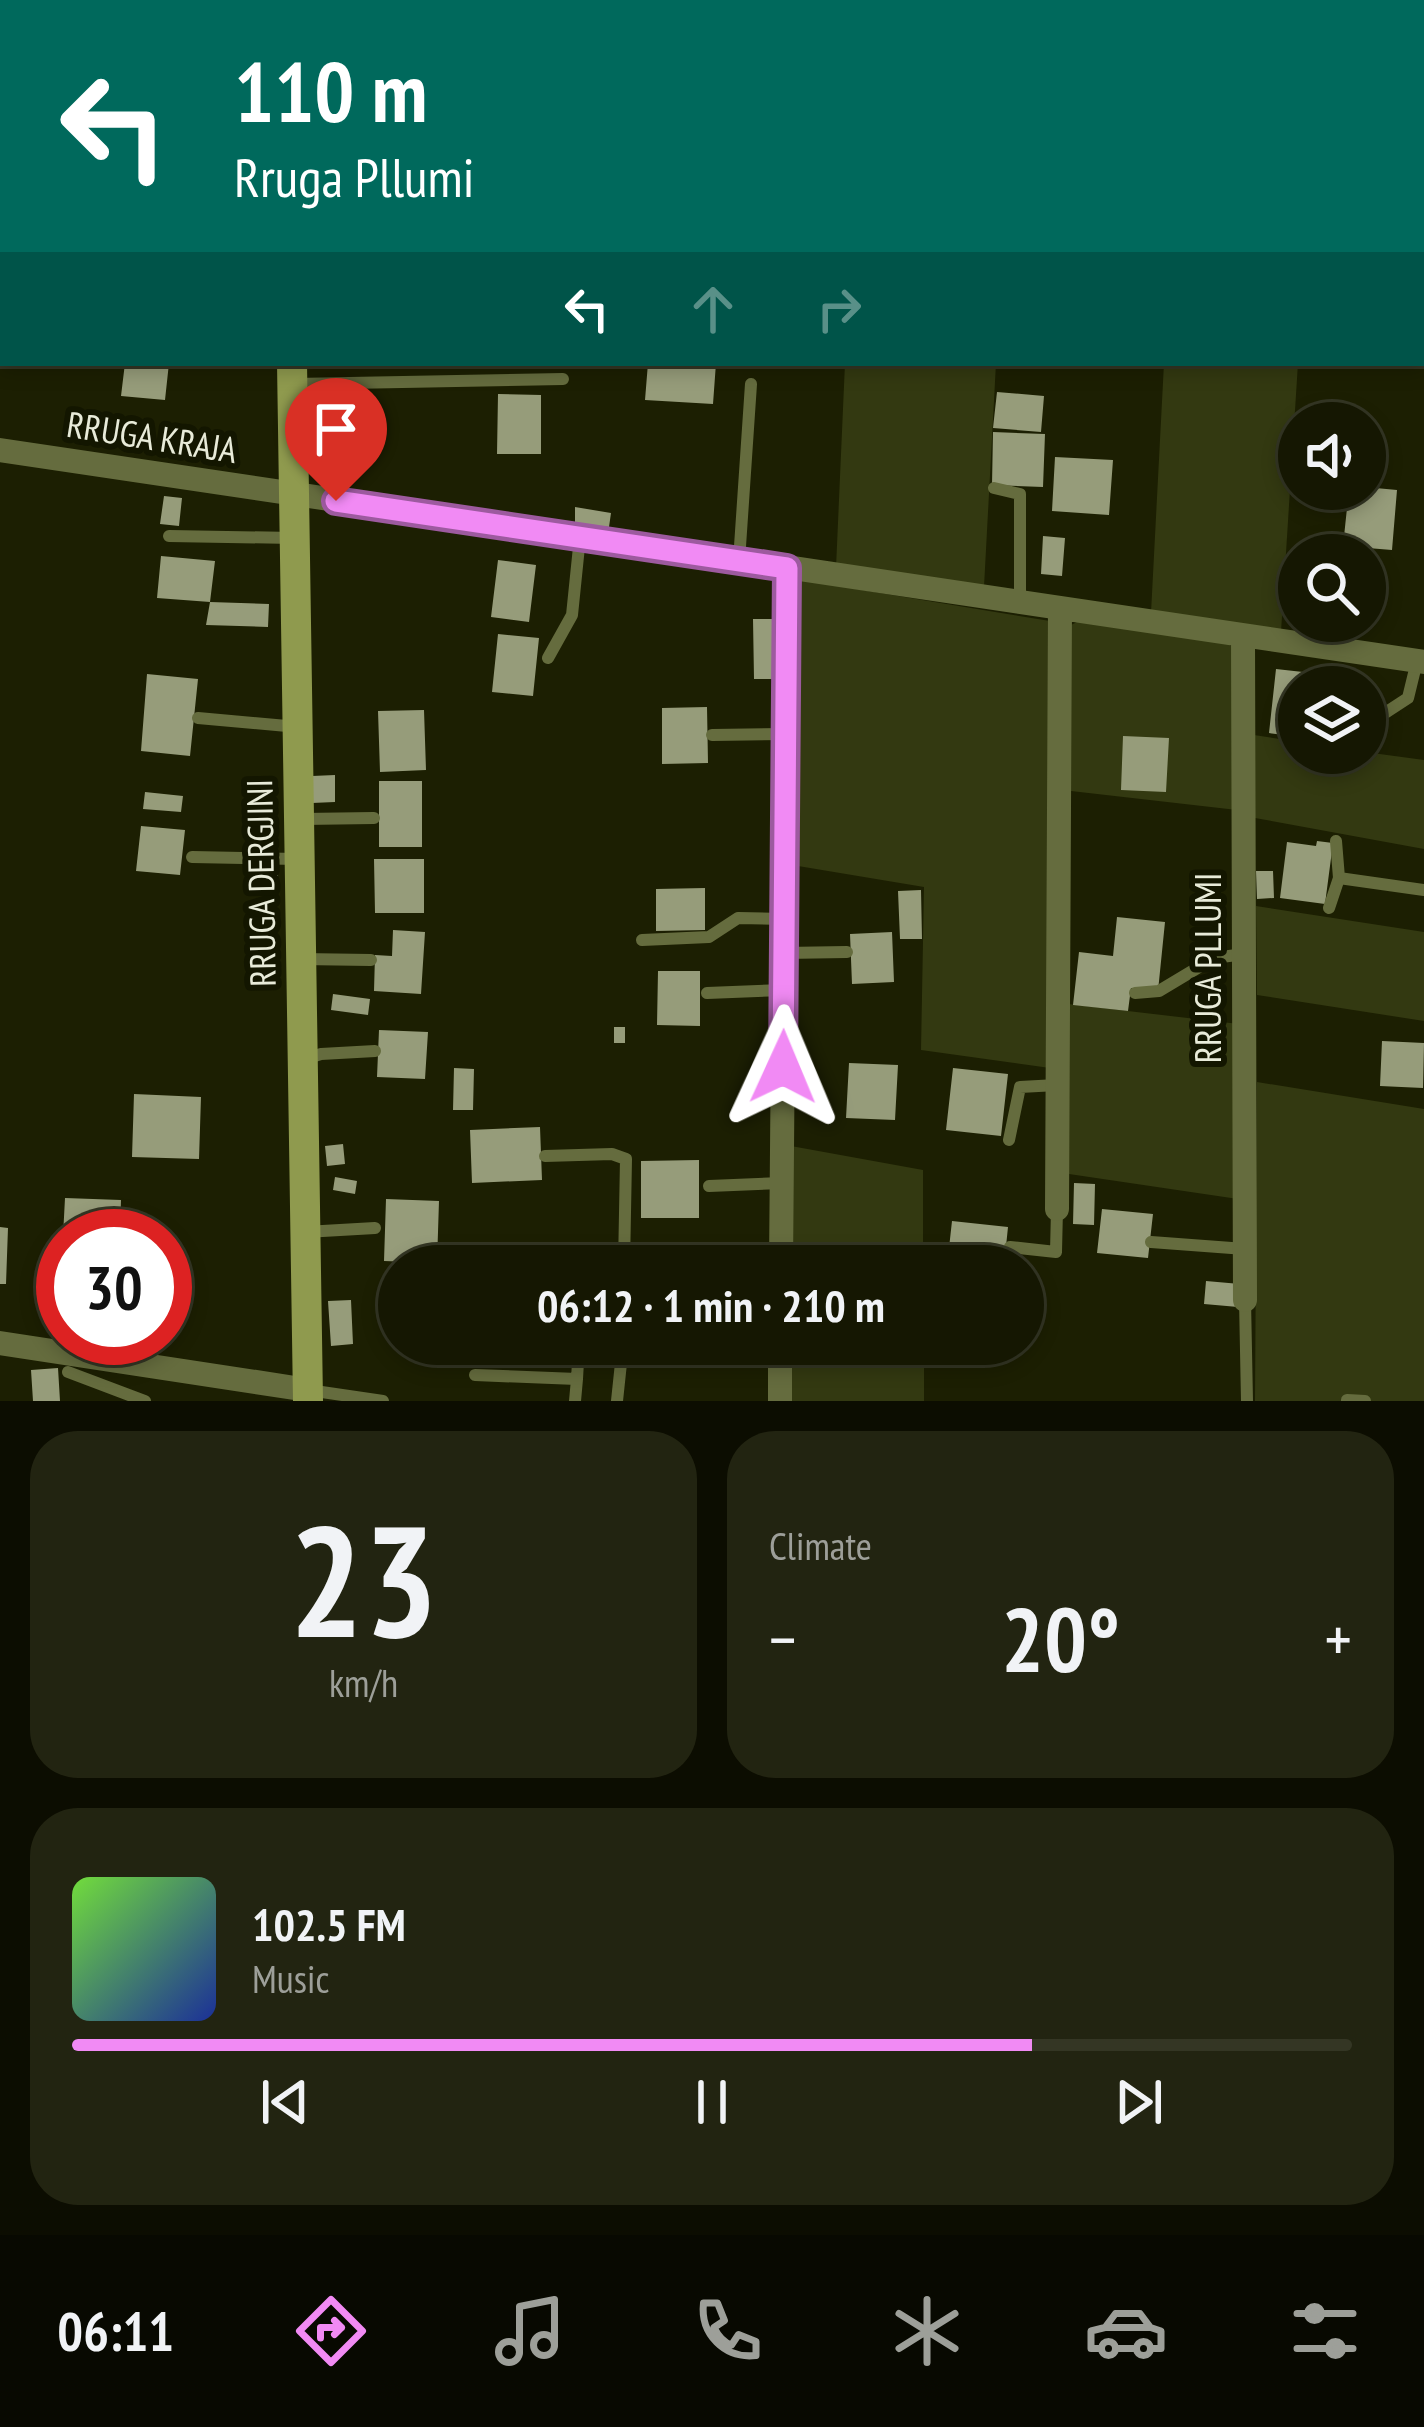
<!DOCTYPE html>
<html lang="en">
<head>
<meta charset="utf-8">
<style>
  body { margin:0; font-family:"PT Sans Narrow",sans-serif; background:#222411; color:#f1f3f6; height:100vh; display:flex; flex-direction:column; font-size:45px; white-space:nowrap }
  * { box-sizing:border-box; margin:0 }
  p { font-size:39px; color:#9d9f99 }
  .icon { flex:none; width:66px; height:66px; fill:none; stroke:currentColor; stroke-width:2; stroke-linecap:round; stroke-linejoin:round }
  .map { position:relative; height:1401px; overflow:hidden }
  .side { display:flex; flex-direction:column; gap:30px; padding:30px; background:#0c0d01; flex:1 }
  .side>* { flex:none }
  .top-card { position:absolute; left:0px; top:0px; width:1425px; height:366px; box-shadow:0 6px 18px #0003,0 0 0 3px #343624; background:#00695c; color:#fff; overflow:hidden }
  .fabs { position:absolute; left:1278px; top:402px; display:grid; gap:24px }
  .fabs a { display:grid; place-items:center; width:108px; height:108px; border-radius:50%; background:#151702; box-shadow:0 6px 18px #0003,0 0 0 3px #343624; font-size:60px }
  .speed { position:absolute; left:36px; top:1209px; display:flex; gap:24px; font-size:60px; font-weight:700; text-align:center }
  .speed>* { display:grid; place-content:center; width:156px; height:156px; border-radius:50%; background:#151702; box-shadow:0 6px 18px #0003,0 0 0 3px #343624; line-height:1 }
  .speed .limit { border:18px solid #d22; background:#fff; color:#111 }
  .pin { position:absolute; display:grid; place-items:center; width:102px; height:102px; color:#fff; margin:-123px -51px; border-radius:50% 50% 50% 0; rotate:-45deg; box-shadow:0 0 12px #0007 }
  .pin .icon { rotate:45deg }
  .me { position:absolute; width:132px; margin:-66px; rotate:1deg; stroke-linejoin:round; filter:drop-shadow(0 0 9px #0008) }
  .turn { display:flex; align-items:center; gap:42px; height:252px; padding:0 36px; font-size:54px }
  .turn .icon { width:156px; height:156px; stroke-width:2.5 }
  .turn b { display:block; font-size:84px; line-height:102px }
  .lanes { display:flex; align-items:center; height:114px; padding:0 36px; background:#0003; justify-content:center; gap:60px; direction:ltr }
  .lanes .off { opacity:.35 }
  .big { font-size:90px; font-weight:700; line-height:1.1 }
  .side .tile { flex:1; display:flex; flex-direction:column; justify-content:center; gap:18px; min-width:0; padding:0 42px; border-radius:48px; background:#222411 }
  .side .dial { align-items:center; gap:0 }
  .dial b { font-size:156px; line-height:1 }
  .song { display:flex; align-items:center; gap:36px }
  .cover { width:144px; height:144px; border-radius:18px; background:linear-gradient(135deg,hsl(100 70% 55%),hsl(230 70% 35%)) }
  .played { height:12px; border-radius:6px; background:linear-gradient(90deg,#f18af4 75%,#343624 75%) }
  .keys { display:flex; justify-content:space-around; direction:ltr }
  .heat { display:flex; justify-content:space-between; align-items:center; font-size:66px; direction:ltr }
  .side .tiles { flex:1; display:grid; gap:30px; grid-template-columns:1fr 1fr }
  .tile:last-child { grid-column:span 2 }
  .trip { position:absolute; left:378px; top:1245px; width:666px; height:120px; border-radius:60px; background:#151702; box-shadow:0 6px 18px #0003,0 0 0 3px #343624; font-weight:700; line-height:120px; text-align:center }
  .menu { display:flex; height:192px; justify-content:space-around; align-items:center; background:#080901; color:#9d9f99 }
  .menu .icon { width:84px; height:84px }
  .menu .on { color:#f18af4 }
  .menu b { font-size:54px; color:#f1f3f6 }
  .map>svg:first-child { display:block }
</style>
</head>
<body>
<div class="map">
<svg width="1424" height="1401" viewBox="0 0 1424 1401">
  <rect width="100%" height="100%" fill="#1c1f02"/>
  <path fill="#333911" d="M845,363H996L984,587L836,568Z
    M1164,363H1298L1281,632L1151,613Z
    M795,579L1050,621V1068L921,1050L924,887L792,865Z
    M1079,621L1228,644L1237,650V810L1071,791V625Z
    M1254,735L1299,742V753L1365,752L1424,760V849L1255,818Z
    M1256,906L1424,932V1021L1257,995Z
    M1068,1004L1239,1024L1238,1199L1069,1174Z
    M1257,1082L1424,1109V1401H1255Z
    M791,1146L923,1170V1266H789Z
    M788,1344H924V1401H788Z"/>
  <path fill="#969c7a" d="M125,363H169L165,400L121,396Z
    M648,363H716L713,404L645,400Z
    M997,392L1044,396L1041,432L993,428Z
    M498,394L541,395V454H497Z
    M993,432L1045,434L1043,487L992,485Z
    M343,441L345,467L323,468L321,443Z
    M1055,457L1113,460L1109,515L1052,511Z
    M1365,487L1397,490L1392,550L1343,546L1349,489Z
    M164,496L182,498L179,526L160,524Z
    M575,507L611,513L609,527L575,524Z
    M1043,536L1065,538L1062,576L1041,574Z
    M161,556L215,561L210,602L269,604L268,627L206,625L210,602L157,598Z
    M498,560L536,565L529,622L491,617Z
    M753,619H774V679H754Z
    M498,634L539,638L533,696L492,692Z
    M1276,669L1339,676L1338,687H1299V737L1269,733Z
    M147,674L198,679L190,756L141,751Z
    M707,707L708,763L662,764V708Z
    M424,710L426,770L380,772L378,711Z
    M1123,736L1169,738L1166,792L1121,790Z
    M335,775V802L312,803V776Z
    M379,781H422V847H379Z
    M145,792L183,796L181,812L143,809Z
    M141,826L185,830L180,875L136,871Z
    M1317,841L1333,843L1325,904L1280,898L1287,842L1316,846Z
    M374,859H424V913H375Z
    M259,867L278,868V882L259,881Z
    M1256,871H1273L1274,898L1257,899Z
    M705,888V930L656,931V889Z
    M921,890L922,939H900L898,891Z
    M1117,917L1165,922L1158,991L1131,988L1128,1011L1073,1005L1079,952L1113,956Z
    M393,930L425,932L421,994L374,991L375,955L392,956Z
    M892,932L894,982L852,984L850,934Z
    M658,971H700V1026L657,1025Z
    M333,994L370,999L368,1015L331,1010Z
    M614,1027H625V1043H614Z
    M379,1030L428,1032L425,1079L377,1077Z
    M1382,1041L1424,1043L1423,1088L1380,1086Z
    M849,1063L898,1065L895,1120L846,1118Z
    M454,1068L474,1069L473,1110H453Z
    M953,1068L1008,1074L1001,1136L946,1130Z
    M134,1094L201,1097L199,1159L132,1157Z
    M540,1127L542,1180L472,1183L470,1130Z
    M343,1144L345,1164L327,1166L325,1146Z
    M699,1160V1218H641V1161Z
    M335,1177L357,1181L355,1194L333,1190Z
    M1074,1183L1095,1184L1094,1225L1073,1224Z
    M65,1198L121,1200L120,1236H63Z
    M386,1199L439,1201L437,1263L384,1261Z
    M1102,1209L1153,1214L1148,1258L1097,1253Z
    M952,1221L1008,1227L1004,1266H947Z
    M0,1227L8,1228L6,1284H0Z
    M1206,1281L1240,1284L1238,1307L1204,1304Z
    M351,1300L353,1344L331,1346L328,1301Z
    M471,1344H524L523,1365L470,1363Z
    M58,1368L60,1401H33L31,1370Z"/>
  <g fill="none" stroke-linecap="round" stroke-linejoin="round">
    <path stroke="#656c3e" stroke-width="12" d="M678,0V3
      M857,3V0
      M969,3V0
      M1055,3V0
      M295,384L563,379
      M994,488L1020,494V602
      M169,536L294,538
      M739,561L751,384
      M548,658L572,615L580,537
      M1365,713L1382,715L1408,698L1417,661
      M198,718L298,727
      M712,735L786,734
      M303,819L374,818
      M192,857L299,859
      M1339,878L1424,890
      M1329,908L1339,878L1336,841
      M642,940L709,937L738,918L784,919
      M784,953L847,952
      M301,959L371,960
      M707,993L784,990
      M1135,993L1159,991L1214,958L1244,954
      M305,1059L321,1054L375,1051
      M1009,1140L1020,1087L1057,1085
      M545,1156L612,1154L626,1159L624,1266
      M709,1186L782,1183
      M305,1232L375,1228
      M1151,1242L1245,1249
      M1010,1247L1056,1252L1057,1209
      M1245,1300L1247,1401
      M68,1372L145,1401
      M475,1375L577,1379L575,1401
      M577,1379L579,1344
      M308,1390L383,1401
      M1347,1400L1365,1401
      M617,1401L623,1344"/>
    <path stroke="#656c3e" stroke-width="24" d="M530,0V3
      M0,450L1424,662
      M1243,636L1245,1300
      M1057,1209L1060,608
      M781,1266L787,568
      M0,1343L308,1390
      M780,1401V1344"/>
    <path stroke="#8f9a4e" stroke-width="30" d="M286,0V3
      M292,363L308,1401"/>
  </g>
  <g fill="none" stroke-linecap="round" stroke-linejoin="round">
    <defs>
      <path id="route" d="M336,501L787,568L783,1067"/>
    </defs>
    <use href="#route" stroke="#9d5a9f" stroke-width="30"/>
    <use href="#route" stroke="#f18af4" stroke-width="21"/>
  </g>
  <g text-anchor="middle" stroke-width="12" stroke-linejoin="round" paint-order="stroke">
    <g font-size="36" fill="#e8ebd9" stroke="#131600">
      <text transform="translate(152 437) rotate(9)" y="13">RRUGA KRAJA</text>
      <text transform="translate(261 883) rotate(-91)" y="13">RRUGA DERGJINI</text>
      <text transform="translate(1208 968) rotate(-90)" y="13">RRUGA PLLUMI</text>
    </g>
  </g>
</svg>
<div class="fabs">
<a><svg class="icon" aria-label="sound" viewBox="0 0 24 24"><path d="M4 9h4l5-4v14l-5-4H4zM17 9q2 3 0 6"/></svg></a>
<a><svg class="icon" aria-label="search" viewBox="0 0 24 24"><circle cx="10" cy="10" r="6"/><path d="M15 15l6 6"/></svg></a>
<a><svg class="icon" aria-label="layers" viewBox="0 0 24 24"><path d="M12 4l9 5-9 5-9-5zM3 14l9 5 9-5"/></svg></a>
</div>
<div class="speed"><div class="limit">30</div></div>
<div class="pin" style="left:336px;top:501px;background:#d93025"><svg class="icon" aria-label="arrive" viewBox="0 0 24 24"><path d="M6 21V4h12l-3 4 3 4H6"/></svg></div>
<svg class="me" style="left:783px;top:1067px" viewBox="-20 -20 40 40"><path d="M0-17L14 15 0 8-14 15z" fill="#f18af4" stroke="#fff" stroke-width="4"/></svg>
<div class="trip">06:12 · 1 min · 210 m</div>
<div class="top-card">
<div class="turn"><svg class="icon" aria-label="left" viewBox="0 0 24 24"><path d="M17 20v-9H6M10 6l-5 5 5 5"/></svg><div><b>110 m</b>Rruga Pllumi</div></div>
<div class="lanes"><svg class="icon" aria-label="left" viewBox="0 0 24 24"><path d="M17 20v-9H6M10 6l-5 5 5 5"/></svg><svg class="icon off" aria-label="ahead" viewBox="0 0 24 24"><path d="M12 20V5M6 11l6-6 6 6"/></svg><svg class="icon off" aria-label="right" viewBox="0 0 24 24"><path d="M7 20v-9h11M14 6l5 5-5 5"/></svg></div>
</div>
</div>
<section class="side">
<div class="tiles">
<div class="tile dial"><b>23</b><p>km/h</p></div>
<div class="tile"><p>Climate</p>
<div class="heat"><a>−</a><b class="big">20°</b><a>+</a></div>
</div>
<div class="tile">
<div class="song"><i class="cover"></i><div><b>102.5 FM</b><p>Music</p></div></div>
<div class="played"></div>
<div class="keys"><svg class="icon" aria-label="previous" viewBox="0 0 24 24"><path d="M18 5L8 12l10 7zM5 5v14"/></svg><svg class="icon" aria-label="pause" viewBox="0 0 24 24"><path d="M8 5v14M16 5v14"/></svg><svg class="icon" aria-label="next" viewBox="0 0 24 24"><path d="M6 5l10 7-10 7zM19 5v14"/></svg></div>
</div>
</div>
</section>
<nav class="menu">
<b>06:11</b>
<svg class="icon on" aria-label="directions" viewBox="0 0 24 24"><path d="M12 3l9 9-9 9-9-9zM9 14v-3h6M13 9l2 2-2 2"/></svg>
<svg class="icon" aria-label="music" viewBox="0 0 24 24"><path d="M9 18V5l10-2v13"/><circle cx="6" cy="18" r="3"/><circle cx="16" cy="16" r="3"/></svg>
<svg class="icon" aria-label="phone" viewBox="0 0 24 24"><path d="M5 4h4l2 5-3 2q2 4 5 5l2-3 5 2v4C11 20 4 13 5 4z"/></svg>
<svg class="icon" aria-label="climate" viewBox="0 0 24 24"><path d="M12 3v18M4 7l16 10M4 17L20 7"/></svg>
<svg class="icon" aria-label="car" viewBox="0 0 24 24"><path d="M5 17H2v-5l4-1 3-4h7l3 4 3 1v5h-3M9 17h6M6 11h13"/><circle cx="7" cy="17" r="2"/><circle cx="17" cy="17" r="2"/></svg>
<svg class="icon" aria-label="filters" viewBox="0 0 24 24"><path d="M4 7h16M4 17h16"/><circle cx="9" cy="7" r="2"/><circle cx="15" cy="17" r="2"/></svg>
</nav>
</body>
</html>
